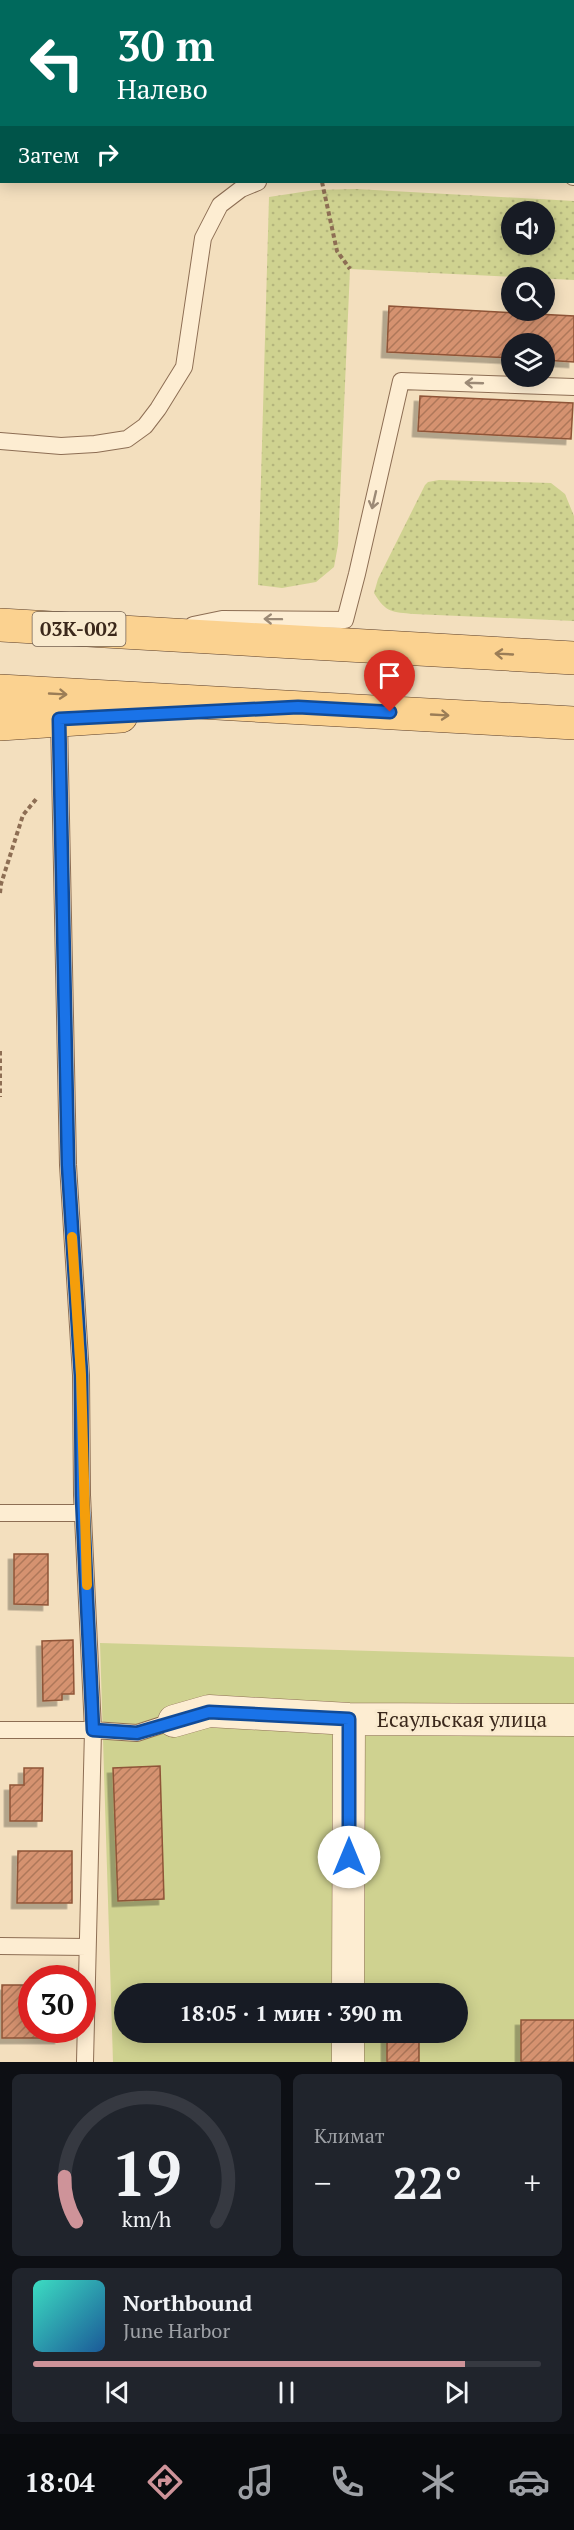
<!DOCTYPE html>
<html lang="ru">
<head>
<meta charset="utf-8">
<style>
  body { margin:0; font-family:"PT Serif",serif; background:#20242c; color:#f1f3f6; height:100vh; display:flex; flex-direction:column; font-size:22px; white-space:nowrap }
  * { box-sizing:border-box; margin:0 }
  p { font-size:20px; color:#9ea1a6 }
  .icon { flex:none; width:33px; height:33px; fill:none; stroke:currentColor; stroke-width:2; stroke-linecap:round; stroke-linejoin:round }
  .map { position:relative; height:2062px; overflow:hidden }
  .panel { display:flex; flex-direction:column; gap:12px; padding:12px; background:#0d0f14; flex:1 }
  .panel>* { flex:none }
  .guide { position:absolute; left:0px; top:0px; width:574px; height:183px; box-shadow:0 3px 15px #0003; background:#00695c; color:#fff; overflow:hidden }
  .fabs { position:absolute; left:501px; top:201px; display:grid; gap:12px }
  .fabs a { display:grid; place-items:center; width:54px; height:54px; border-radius:50%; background:#171b24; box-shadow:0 3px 15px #0003; font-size:30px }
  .speed { position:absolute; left:18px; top:1965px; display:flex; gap:12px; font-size:30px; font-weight:700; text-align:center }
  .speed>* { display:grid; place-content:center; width:78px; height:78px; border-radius:50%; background:#171b24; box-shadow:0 3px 15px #0003; line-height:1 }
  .speed .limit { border:9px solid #d22; background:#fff; color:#111 }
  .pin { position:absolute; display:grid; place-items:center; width:51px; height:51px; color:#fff; margin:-62px -26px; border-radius:50% 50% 50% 0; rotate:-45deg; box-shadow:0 0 6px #0007 }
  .pin .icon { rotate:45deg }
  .me { position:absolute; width:66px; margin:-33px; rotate:0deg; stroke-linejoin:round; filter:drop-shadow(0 0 4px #0008) }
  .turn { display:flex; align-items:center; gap:21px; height:126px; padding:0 18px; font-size:27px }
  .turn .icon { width:78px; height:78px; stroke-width:2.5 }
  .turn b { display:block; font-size:42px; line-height:51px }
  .then { display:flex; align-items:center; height:57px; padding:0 18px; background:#0003; gap:12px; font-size:22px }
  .big { font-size:45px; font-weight:700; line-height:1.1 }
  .panel .card { flex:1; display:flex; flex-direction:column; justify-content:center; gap:9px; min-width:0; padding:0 21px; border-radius:9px; background:#20242c }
  .panel .dial { align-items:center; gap:0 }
  .dial svg { height:156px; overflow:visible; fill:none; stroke:#363941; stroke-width:7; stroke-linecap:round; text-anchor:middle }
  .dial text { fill:#f1f3f6; stroke:none }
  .song { display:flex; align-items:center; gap:18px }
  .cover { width:72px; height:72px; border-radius:9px; background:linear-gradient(135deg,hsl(170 70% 55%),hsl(210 70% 35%)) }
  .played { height:6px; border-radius:3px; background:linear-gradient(90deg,#ce9399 85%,#363941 85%) }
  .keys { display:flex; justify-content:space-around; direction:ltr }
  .heat { display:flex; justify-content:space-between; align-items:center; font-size:33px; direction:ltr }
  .panel .tiles { flex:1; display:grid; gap:12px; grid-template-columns:1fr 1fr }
  .card:last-child { grid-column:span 2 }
  .trip { position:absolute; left:114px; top:1983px; width:354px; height:60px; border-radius:30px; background:#171b24; box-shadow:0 3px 15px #0003; font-weight:700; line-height:60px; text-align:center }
  .menu { display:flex; height:96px; justify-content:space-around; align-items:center; background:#090b0e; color:#9ea1a6 }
  .menu .icon { width:42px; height:42px }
  .menu .active { color:#ce9399 }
  .menu b { font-size:27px; color:#f1f3f6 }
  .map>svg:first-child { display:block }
</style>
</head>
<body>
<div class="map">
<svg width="574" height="2062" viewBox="0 0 574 2062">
  <defs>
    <pattern id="grass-dots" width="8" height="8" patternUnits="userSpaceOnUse" patternTransform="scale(1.5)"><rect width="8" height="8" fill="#cfd290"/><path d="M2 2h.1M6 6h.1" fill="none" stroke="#b3b47c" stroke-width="1.8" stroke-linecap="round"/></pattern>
    <pattern id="building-hatch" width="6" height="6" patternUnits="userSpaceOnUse" patternTransform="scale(1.5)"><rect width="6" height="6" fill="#d5926f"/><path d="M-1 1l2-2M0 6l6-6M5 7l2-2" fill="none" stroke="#ae775a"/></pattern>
    <filter id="shadow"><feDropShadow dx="-5.5" dy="5.5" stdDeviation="0" flood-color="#0004"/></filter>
  </defs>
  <rect width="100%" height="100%" fill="#f3dfbe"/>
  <path fill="url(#grass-dots)" fill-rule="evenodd" d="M356,189L574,201V280L350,269L338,545L334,567L316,582L282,588L258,585L269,197L315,190ZM512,212H544V244H512Z
    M439,480L551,483L565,494L574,516V621L414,614C392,612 386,613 374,593L378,579L425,485L428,482Z"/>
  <path fill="#cfd290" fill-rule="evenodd" d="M100,1643L574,1657V2062H113ZM124,1994H458V2032H124Z"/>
  <path fill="url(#building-hatch)" stroke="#8f5437" stroke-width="1.5" filter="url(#shadow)" d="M389,306L574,316V362L544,360V344H512V358L387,352Z
    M420,396L573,403L571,439L418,431Z
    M14,1554H48V1605L14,1604Z
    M73,1640L74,1694H62V1700L43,1701L42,1641Z
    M160,1766L164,1899L118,1901L113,1768Z
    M24,1768H43L42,1821H10V1785H24Z
    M18,1851H72V1903H17Z
    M2,1985H32V2030H60V2038H2Z
    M521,2020H574V2062H521Z
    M387,2035H419V2062H387Z"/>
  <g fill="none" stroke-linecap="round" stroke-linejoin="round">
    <defs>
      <path id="service" d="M216,0L217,2
        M550,0V2
        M573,177H574
        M0,441L61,446L95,444L127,439L145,426L158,409L184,367L203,238L220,205L241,189L258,182
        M193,625L222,619L345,620L357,574L401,381L574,387
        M59,719L68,1165L81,1375L82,1495L93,1730L85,2062
        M0,1513H83
        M0,1730H93L137,1733L174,1721
        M0,1946L87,1947"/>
      <path id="minor" d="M174,1721L209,1711L349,1719L574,1720
        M348,1994L349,1719
        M348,2062V2032"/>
      <path id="primary" d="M0,625L574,658
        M0,691L574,723
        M0,724L121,716"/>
    </defs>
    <use href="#service" stroke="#8d6e54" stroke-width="18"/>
    <use href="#minor" stroke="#8d6e54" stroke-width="33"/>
    <use href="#primary" stroke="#5a3d29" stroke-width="34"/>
    <path stroke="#8d6e54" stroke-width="4" stroke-dasharray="4.5 3" stroke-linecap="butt" d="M322,182L337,251L350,269
      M0,893L1,884L23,815L37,798
      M0,1051V1097"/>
    <use href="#service" stroke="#fdedd2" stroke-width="16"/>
    <use href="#minor" stroke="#fdedd2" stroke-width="32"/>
    <use href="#primary" stroke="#fbd290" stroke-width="33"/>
  </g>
  <defs><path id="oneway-shaft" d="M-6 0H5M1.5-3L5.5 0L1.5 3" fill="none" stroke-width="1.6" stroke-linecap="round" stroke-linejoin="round" transform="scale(1.5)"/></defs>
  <g stroke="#9c8a76">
    <use href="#oneway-shaft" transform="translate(474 383) rotate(-178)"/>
    <use href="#oneway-shaft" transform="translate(374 500) rotate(103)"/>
    <use href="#oneway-shaft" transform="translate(273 619) rotate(-179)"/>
  </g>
  <g stroke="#9b7d56">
    <use href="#oneway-shaft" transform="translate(504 654) rotate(-177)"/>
    <use href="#oneway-shaft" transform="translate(58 694) rotate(3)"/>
    <use href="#oneway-shaft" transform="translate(440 715) rotate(3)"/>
  </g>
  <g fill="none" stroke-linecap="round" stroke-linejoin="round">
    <defs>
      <path id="route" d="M349,1857V1719L209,1712L137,1733L93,1730L82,1495L81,1375L68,1165L59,719L298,707L390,712"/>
    </defs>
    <use href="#route" stroke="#114b97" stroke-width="15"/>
    <use href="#route" stroke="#1a73e8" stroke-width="10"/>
    <path stroke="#f59e0b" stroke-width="10" d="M72,1237L81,1375L87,1585"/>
  </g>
  <g text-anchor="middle" stroke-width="6" stroke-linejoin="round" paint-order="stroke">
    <rect fill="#f9eace" stroke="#746251" stroke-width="1.5" x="32.5" y="612" width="93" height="34" rx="4.5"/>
    <g font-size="20" font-weight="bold" fill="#3b281b">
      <text x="79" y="636">03К-002</text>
    </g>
    <g font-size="21" fill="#3b281b" stroke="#f9eace">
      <text x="462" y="1727">Есаульская улица</text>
    </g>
  </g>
</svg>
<div class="fabs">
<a><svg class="icon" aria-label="sound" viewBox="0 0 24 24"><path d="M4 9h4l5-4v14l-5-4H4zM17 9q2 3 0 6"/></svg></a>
<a><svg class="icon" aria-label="search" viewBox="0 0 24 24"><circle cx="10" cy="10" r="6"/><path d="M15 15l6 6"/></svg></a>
<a><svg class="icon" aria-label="layers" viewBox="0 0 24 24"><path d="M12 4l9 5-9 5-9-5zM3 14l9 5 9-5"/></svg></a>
</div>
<div class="speed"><div class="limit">30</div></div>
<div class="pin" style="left:390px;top:712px;background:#d93025"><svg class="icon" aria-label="arrive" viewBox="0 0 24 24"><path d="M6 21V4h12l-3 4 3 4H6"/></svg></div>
<svg class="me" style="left:349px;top:1857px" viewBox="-20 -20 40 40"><circle r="19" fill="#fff"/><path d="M0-13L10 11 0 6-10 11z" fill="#1a73e8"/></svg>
<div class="trip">18:05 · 1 мин · 390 m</div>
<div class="guide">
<div class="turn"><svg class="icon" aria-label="left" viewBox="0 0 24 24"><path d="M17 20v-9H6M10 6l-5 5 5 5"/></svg><div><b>30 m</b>Налево</div></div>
<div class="then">Затем<svg class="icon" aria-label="right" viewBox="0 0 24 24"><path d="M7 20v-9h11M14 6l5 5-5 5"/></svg></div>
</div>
</div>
<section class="panel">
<div class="tiles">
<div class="card dial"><svg viewBox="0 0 100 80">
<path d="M14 69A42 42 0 1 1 86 69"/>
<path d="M14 69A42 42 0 0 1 8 46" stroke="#ce9399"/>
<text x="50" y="56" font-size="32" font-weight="700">19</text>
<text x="50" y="72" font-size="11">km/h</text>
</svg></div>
<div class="card"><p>Климат</p>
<div class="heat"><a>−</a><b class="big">22°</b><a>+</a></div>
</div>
<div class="card">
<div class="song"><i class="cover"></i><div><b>Northbound</b><p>June Harbor</p></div></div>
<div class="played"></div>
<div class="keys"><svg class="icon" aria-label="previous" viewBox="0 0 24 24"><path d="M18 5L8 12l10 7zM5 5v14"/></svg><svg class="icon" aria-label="pause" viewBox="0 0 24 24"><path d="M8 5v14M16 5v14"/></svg><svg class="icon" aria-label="next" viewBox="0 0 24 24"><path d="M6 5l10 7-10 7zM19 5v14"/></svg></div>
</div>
</div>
</section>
<nav class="menu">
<b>18:04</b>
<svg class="icon active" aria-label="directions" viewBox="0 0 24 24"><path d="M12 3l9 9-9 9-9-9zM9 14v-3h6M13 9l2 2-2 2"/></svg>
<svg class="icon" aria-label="music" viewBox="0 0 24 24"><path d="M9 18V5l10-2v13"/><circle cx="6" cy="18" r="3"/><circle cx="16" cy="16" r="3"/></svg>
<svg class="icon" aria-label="phone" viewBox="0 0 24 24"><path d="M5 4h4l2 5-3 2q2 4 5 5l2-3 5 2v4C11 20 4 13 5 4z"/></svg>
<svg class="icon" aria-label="climate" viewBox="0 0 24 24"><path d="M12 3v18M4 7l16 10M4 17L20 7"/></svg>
<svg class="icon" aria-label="car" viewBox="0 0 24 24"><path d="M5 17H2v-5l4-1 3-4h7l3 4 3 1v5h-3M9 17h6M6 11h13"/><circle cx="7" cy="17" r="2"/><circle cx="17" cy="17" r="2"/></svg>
</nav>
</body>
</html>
